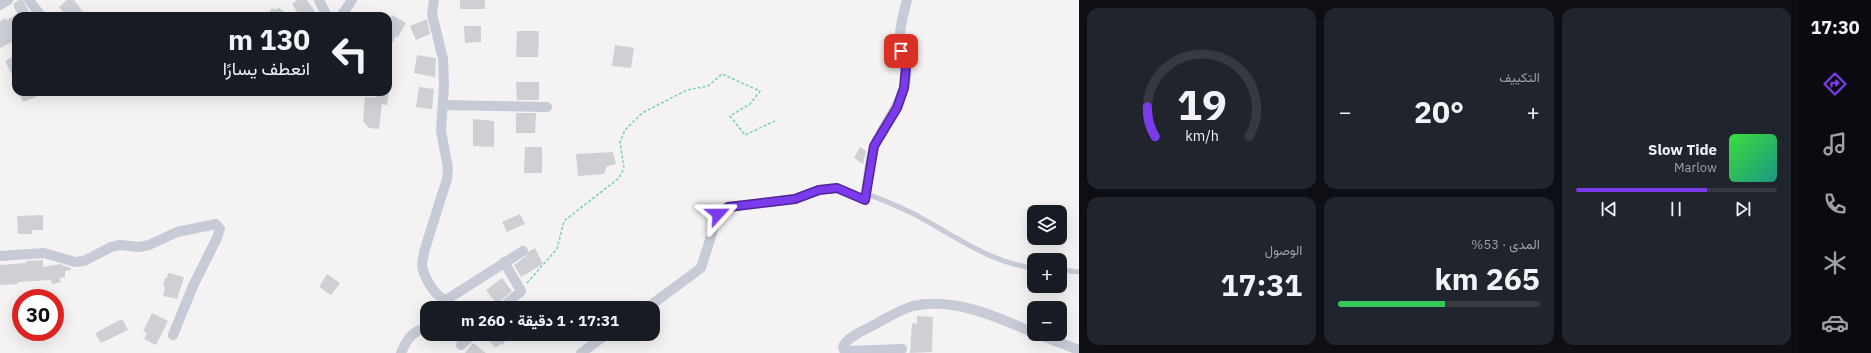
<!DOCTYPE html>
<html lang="ar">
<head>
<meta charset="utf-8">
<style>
  body { margin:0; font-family:"IBM Plex Sans",Vazirmatn,sans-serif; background:#20242c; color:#f1f3f6; direction:rtl; height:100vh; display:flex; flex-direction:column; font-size:15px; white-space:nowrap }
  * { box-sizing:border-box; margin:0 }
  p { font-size:13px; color:#9ea1a6 }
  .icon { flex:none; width:22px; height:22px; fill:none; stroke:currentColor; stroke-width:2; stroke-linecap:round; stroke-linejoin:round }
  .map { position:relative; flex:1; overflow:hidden; direction:ltr }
  .drawer { display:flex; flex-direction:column; gap:8px; padding:8px; background:#0d0f14; width:720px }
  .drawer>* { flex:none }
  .top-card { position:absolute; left:12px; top:12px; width:380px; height:84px; border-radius:12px; box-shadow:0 4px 16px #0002; direction:rtl; background:#171b24; color:#f1f3f6; overflow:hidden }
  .controls { position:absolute; left:1027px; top:205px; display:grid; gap:8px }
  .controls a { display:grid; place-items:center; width:40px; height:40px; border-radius:8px; background:#171b24; box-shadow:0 4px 16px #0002; font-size:20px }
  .speed { position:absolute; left:12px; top:289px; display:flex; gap:8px; font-size:20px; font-weight:700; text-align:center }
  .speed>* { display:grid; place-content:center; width:52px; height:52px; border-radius:50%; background:#171b24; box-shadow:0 4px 16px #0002; line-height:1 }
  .speed .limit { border:6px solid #d22; background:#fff; color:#111 }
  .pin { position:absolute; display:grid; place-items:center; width:34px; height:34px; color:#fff; margin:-17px; border-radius:8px; box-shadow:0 2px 6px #0006 }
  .me { position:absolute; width:44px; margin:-22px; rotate:66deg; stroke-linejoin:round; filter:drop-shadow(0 0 3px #0008) }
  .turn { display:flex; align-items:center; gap:14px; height:84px; padding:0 16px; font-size:18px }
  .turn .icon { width:52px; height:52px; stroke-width:2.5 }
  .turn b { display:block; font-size:28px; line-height:34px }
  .big { font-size:30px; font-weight:800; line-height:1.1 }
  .drawer .widget { flex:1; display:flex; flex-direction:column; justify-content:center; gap:6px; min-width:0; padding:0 14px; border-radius:12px; background:#20242c }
  .drawer .dial { align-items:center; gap:0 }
  .dial svg { height:104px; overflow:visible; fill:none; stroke:#363941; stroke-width:7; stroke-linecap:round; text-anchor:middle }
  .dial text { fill:#f1f3f6; stroke:none }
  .song { display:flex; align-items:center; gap:12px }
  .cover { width:48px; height:48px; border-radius:6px; background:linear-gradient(135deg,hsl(120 70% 55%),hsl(170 70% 35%)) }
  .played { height:4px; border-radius:2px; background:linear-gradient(90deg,#7c3aed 65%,#363941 65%) }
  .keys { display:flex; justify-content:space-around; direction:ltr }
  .heat { display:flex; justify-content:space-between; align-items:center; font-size:22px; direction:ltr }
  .charge { height:6px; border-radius:3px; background:linear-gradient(90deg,#34c759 53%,#363941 0) }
  .drawer .tiles { flex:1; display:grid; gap:8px; grid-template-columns:repeat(3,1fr) }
  .widget:first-child { grid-row:span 2 }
  .trip { position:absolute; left:420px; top:301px; width:240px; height:40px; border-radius:12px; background:#171b24; box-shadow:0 4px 16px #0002; font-weight:800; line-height:40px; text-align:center; direction:rtl }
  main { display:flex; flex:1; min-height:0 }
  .menu { display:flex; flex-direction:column; width:72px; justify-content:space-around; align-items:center; background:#090b0e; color:#9ea1a6 }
  .menu .icon { width:28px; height:28px }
  .menu .on { color:#7c3aed }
  .menu b { font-size:18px; color:#f1f3f6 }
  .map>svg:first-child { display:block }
</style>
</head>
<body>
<main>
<nav class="menu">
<b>17:30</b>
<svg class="icon on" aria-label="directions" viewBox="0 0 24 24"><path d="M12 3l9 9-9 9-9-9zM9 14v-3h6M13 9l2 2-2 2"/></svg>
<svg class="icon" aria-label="music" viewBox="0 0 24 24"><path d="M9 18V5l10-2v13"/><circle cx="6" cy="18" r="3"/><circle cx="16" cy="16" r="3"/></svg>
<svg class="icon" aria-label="phone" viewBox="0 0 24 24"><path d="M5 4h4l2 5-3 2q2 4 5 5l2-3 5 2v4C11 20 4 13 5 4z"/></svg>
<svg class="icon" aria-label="climate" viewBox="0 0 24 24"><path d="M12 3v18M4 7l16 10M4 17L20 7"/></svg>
<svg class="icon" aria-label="car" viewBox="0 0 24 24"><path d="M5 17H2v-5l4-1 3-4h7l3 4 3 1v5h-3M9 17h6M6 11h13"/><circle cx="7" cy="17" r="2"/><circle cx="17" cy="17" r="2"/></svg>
</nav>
<section class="drawer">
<div class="tiles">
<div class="widget">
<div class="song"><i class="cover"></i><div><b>Slow Tide</b><p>Marlow</p></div></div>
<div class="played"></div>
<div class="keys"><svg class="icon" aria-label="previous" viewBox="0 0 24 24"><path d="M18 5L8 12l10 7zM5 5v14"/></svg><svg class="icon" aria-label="pause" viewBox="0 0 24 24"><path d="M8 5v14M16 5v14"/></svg><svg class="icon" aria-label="next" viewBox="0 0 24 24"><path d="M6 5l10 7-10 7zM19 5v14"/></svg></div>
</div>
<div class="widget"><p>التكييف</p>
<div class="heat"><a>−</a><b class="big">20°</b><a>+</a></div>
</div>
<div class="widget dial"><svg viewBox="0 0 100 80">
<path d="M14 69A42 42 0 1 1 86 69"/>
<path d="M14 69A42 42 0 0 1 8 46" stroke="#7c3aed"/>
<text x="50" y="56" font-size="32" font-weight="700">19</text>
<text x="50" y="72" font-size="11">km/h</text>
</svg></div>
<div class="widget"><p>المدى · 53%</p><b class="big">265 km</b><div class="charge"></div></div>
<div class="widget"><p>الوصول</p><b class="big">17:31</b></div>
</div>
</section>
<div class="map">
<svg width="1079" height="353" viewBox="0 0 1079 353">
  <rect width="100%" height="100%" fill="#f4f2f2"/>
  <path fill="#ced0d6" d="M19,0H23L31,16H18L13,4Z
    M67,0H74L86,16H66L59,7Z
    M297,0H307L318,16H300L292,4Z
    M460,0H485V9H460Z
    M278,7L289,16H267L272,8L276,10Z
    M16,15V40L0,48V21L5,18L6,20Z
    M392,15L406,23L398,37L396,36L388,51V23Z
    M427,19L430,34L416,40L410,26Z
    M464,26H481V42L465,43Z
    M517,31H539L538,57H516Z
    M615,45L634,48L631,68L612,66Z
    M16,55V83L5,61Z
    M417,55L436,58L435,77L414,73Z
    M516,82H539V100H517Z
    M419,87L434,89L432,109L416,107Z
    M19,92H34L36,97L23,102Z
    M381,92H389L387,105L382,104L379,129L369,128L363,121L365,97L375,98Z
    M516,113H536L535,133H516Z
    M473,119L494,121V147L473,146Z
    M525,147H542V173H524Z
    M860,147L866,151L863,164L854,158Z
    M613,152L616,164L607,166L604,174L578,176L576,154Z
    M520,214L525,224L507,232L502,222Z
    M43,215V230H32V234H18L17,216Z
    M535,248L543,264L521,277L514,265L526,256L529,251Z
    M43,260V267L60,264L71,268V270L65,271V277L60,278L61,282L52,284L51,280L18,282V284L0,285V265L26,263V261Z
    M168,273L184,277L177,299L163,296L165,287H163L165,278H167Z
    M327,274L340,283L331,295L319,287Z
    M502,278L512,291L497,304L486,290Z
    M152,313L168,321L156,345L144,339L147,333L143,331Z
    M917,316L933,317L932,352L910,353L912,323L917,324Z
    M122,319L128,330L101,343L95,333Z
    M481,334H512L502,345L500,344L496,348Z
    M473,343L486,353H465Z"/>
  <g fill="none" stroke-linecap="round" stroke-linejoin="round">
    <path stroke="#77d1b4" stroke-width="1.5" stroke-dasharray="3 2" stroke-linecap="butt" d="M527,283L557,249L564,221L619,178L624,168L620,142L625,130L642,113L687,90L708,86L722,74L760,91L750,104L730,116L745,135L775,121"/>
    <path stroke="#c6cbd7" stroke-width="5" d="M866,194C882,199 897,206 912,213C951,233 989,263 1034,268
      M1060,270L1079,272"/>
    <path stroke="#c6cbd7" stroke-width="10" d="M29,0L41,16
      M319,0L327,16
      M434,0L432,14L443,59L444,85L441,131L448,168L447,179L424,252C424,256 422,261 422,265C423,276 435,297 446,300L523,251
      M0,5L8,0
      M341,16L352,0
      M443,105L547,107
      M0,256L44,253L75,262L84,261L111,247L120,245L139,247L149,245L177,232L216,224L220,229L217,238L193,286L173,335
      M502,308L521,291L504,262
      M647,308L701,268L718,214L728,207L795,199L819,190L837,188L865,200C868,184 869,158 875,145C883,125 898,109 904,88C909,70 905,67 901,52C897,35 903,16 907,0
      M1037,334L1079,350
      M461,345L473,334
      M902,349L848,351L844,350L843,347C847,337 863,331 872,326C885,319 899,310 913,306C954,297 998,317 1034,333
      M401,353C407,339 412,331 427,328
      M581,353L607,334"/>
  </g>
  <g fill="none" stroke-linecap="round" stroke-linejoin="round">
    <defs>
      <path id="route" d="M718,214L728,207L795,199L819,190L837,188L865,200L874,146L897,108L904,88L906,66L901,51"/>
    </defs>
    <use href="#route" stroke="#51269a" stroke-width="10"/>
    <use href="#route" stroke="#7c3aed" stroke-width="7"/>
  </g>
</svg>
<div class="controls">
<a><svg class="icon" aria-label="layers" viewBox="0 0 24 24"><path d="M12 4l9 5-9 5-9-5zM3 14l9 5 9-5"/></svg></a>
<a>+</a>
<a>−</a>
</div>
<div class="speed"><div class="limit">30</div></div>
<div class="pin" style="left:901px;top:51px;background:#d93025"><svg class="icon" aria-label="arrive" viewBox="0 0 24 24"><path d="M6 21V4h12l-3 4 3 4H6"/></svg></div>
<svg class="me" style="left:718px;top:214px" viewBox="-20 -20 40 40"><path d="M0-17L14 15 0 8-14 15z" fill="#7c3aed" stroke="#fff" stroke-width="4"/></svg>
<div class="trip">17:31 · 1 دقيقة · 260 m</div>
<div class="top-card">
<div class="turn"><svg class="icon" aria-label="left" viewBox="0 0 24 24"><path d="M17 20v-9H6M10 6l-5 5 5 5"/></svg><div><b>130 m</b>انعطف يسارًا</div></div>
</div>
</div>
</main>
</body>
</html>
